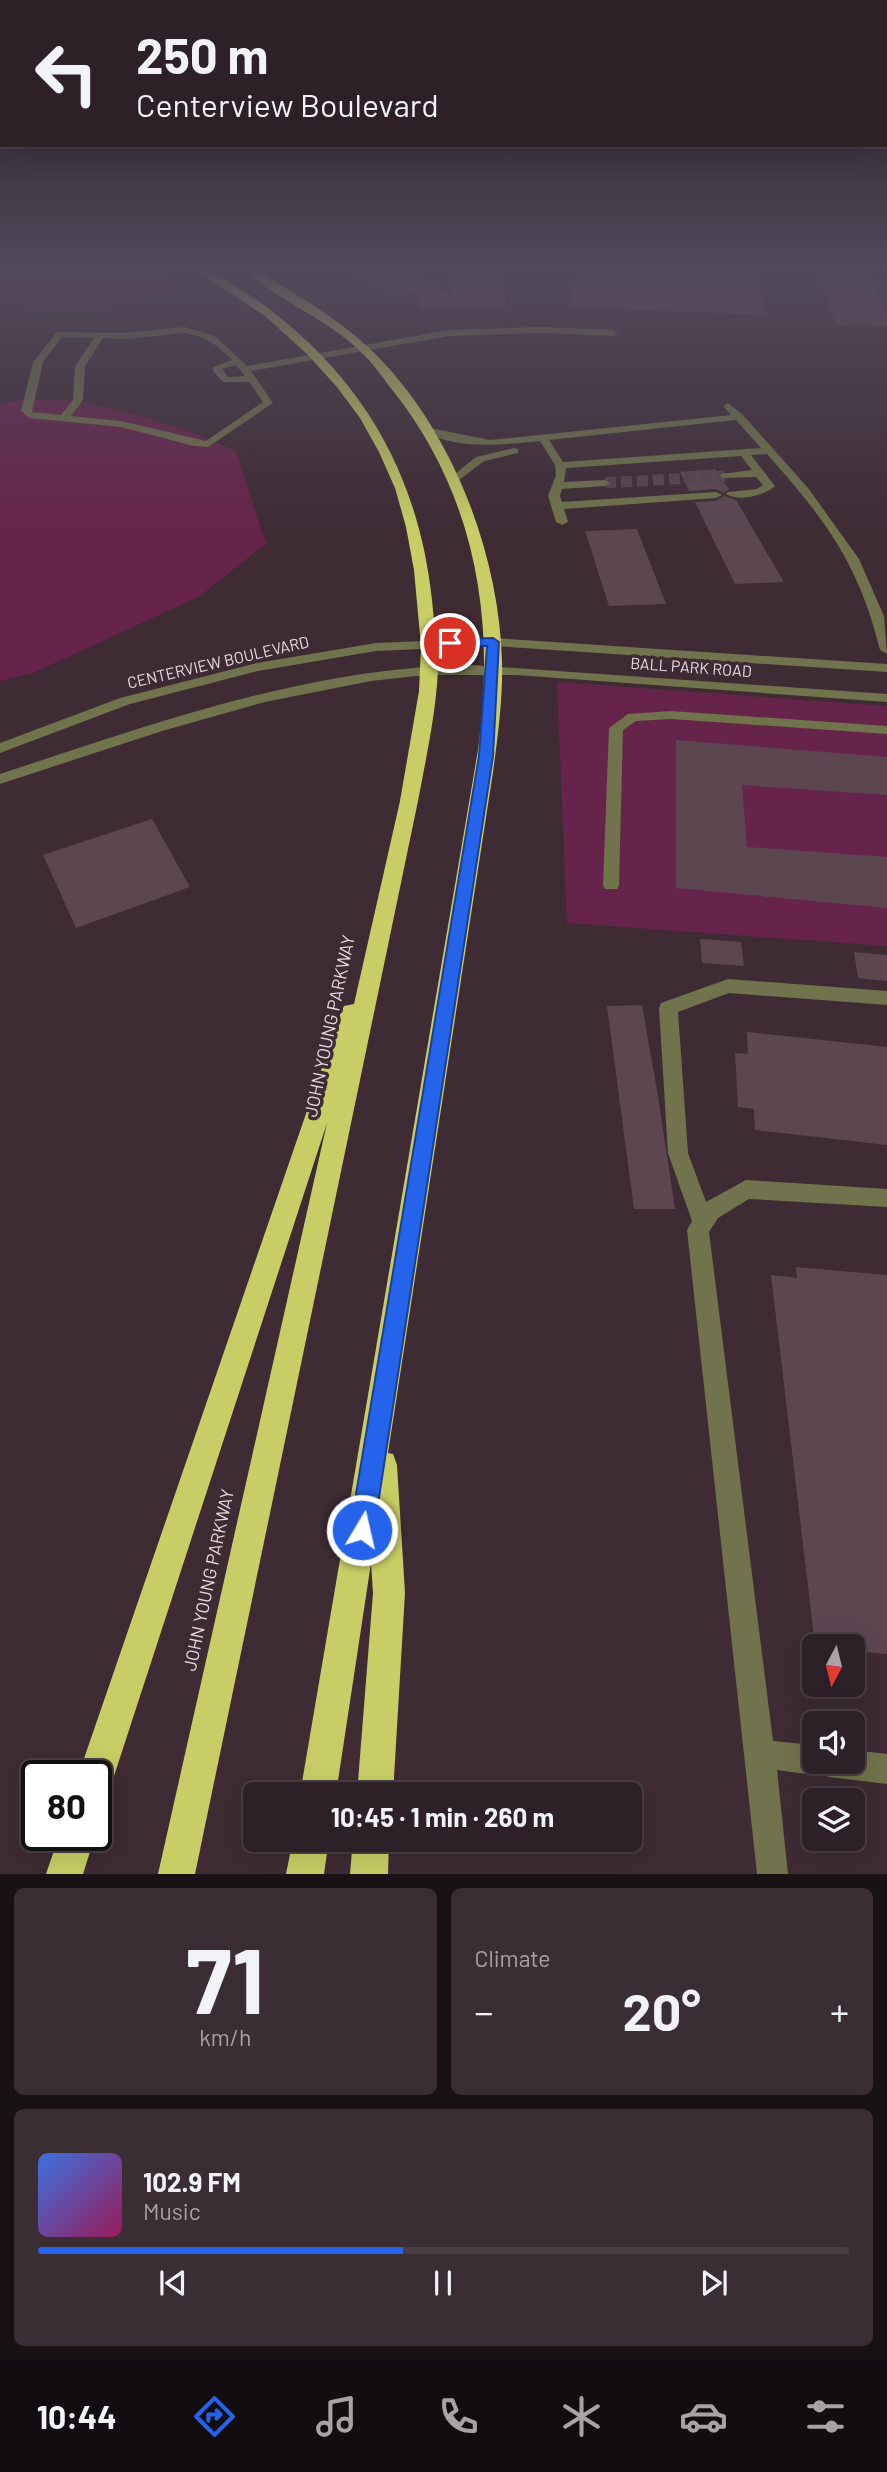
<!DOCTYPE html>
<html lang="en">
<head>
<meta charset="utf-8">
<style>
  body { margin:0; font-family:Barlow,sans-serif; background:#3a2d33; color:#f1f3f6; height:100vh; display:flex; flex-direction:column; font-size:26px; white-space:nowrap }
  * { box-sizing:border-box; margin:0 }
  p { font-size:23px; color:#a7a3a7 }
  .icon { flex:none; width:38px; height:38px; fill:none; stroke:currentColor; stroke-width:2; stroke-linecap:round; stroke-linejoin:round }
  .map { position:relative; height:1874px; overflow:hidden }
  .sheet { display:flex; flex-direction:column; gap:14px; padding:14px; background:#191215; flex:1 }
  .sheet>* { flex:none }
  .top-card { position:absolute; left:0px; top:0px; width:887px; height:147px; box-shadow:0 7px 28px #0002,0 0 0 2px #493e44; background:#2e2027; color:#f1f3f6; overflow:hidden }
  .needle { width:46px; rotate:187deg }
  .buttons { position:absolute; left:802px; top:1634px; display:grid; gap:14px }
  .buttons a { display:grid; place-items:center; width:63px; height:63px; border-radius:10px; background:#2e2027; box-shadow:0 7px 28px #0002,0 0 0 2px #493e44; font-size:35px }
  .speed { position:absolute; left:21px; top:1760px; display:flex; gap:14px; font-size:35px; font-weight:700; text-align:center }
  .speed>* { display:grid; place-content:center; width:91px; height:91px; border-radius:50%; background:#2e2027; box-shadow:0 7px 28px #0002,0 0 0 2px #493e44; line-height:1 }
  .speed .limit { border:4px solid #111; border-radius:10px; background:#fff; color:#111 }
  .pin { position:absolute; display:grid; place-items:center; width:60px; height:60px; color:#fff; margin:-30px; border:4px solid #fff; border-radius:50%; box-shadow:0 2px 7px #0007 }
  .me { position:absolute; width:77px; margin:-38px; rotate:9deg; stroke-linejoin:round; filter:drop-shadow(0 0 5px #0008) }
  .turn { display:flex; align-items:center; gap:24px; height:147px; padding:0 21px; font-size:32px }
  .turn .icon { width:91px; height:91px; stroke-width:2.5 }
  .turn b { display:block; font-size:49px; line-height:60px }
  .big { font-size:52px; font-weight:700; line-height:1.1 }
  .sheet .widget { flex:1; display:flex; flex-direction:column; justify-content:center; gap:10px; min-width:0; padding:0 24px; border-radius:10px; background:#3a2d33 }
  .sheet .dial { align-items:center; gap:0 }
  .dial b { font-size:91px; line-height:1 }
  .song { display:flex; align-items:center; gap:21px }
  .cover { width:84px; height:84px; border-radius:10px; background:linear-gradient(135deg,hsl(220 70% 55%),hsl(330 70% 35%)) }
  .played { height:7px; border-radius:4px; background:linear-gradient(90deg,#2563eb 45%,#493e44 45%) }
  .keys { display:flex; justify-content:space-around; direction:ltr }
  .heat { display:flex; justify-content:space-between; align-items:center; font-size:38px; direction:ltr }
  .sheet .tiles { flex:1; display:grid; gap:14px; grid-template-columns:1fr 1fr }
  .widget:last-child { grid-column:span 2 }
  .trip { position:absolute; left:243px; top:1782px; width:399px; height:70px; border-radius:10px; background:#2e2027; box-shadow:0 7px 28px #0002,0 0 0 2px #493e44; font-weight:700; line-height:70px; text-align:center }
  .tab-bar { display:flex; height:112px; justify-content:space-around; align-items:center; background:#120d10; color:#a7a3a7 }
  .tab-bar .icon { width:49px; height:49px }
  .tab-bar .selected { color:#2563eb }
  .tab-bar b { font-size:32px; color:#f1f3f6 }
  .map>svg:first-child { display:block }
</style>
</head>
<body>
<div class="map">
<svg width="887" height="1874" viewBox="0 0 887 1874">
  <rect width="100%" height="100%" fill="#3e2b34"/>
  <path fill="#67244a" d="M0,268H152L184,289L87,310L27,305L0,297Z
    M65,399C124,411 181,425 236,451L266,544L198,597L33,673L0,681V404L23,400Z
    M557,682L887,706V946L567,923Z"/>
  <path fill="#5c4751" d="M344,268H402L452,295L451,268H501L506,306L422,309L413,291L391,296Z
    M576,268H658V271L723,274L722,268H756L766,315L570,307Z
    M818,268H868L887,315V327L836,325Z
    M716,469L719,480L723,481L729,489L724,493L716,489L689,491L680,472Z
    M724,496L736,500L784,582L735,584L695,502L716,501Z
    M637,529L666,604L609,606L585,531Z
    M676,740L887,757V795L742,785L747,847L887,857V908L676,888Z
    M152,819L190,887L76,928L43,855Z
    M700,939L741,942L744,966L702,963Z
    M854,952L887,955V981L858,978Z
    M642,1005L658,1096L675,1209H634L607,1006Z
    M747,1032L887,1047V1145L755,1130L754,1109L738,1107L735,1053L748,1054Z
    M796,1267L887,1275V1654L855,1651L854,1641L814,1637L771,1275L797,1278Z"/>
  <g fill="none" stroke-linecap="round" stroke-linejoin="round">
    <path stroke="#58454e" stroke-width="11" stroke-dasharray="11 5" stroke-linecap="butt" d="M605,483L725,476"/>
    <path fill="#70734b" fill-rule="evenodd" d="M185,327L215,336L247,366L449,330L541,327L614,330L618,333L614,336L541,333L449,336L251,371L273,403L208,447L194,446L121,427L29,418L21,411L33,362L57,332L125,333ZM185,333C205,336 219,346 232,360L213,367V371L223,382H249L263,402L206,441L121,421L71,416L83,400L85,366L103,338L125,339ZM62,337L94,338L75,366L73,400L61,415L32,412L43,362ZM236,365L245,376L228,377L222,369Z
      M728,403L743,415L808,488L859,559L884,616L887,654L880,650C859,564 825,519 767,454L751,455L775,486C764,496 739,502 726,494L728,492L757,489L763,485L756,477L721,478V474L752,470L741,456L566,468L564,482L605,480L610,483L605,486L562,489L560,496L562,502L716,492L722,495L716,498L564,509L568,522L562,525L556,522L548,496L556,475L555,465L540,441C506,444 455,451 425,431L430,428L490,440L731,415L723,406ZM736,420L761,448L563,462L549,440Z
      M514,448L518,449V453L484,461L459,480L450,478L476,457Z
      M493,638L887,664V672L493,646L376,651L258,671L130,704L0,753V743L120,698L257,663L376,643Z
      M471,665L887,694V702L516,675H426L371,681L265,702L162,731L0,784V774C152,724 309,667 471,665Z
      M671,711L887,726V734L671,719L636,721L623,730L619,885L617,889H605L603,885L609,728L628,714Z
      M728,979L887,991V1005L729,993L678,1012L688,1153L706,1202L746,1180L887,1189V1207L749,1199L718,1218L709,1232L773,1741L814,1745V1762H852V1750L887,1754V1784L829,1777L819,1773L814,1775L777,1770L788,1874H757L687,1230L692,1221L668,1153L659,1008L661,1003Z"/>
    <path fill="#c8ce65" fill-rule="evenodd" d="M193,268H204C227,282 251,294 272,311C368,386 419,480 432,600C434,623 438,646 438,669C436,714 426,758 418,801L195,1874H158L327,1123L114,1776L109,1789L96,1794V1776H78L341,1012L344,1006L354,1004L400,801L419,691L421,646L414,570L406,527L395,488L379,452L360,418L337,387L308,355L265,316Z
      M242,268H253C291,292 334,315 367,346C449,422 499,550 502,661C503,698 498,735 493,772L388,1453L393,1454L397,1465L405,1593L393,1794H357L373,1593L371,1563L336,1794H300L478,750C496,620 476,497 394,392C383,378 373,363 360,351C326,318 275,299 242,268Z
      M59,1836H95L83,1874H46Z
      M293,1839H329L324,1874H286Z
      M353,1839H389L388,1874H350Z"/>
  </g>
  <linearGradient id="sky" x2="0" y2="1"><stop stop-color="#22181d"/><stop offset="0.51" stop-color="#524a5c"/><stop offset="1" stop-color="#524a5c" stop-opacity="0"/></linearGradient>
  <rect width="887" height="530" fill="url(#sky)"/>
  <path fill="#2563eb" stroke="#184099" stroke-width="2" d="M493,638L499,642L493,756L374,1530L370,1538L362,1542L354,1538L350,1530L479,756L487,646H450L444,643L450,639Z"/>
  <g text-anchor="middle" stroke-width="7" stroke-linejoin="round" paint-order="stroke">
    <g font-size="16" fill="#e8dbe1" stroke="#3e2b34">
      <text transform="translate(218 662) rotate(-13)" y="6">CENTERVIEW BOULEVARD</text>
      <text transform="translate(691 667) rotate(4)" y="6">BALL PARK ROAD</text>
    </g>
    <g font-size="18" fill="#e8dbe1" stroke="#3e2b34">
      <text transform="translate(330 1026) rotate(-78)" y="6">JOHN YOUNG PARKWAY</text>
      <text transform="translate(209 1580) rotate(-78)" y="6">JOHN YOUNG PARKWAY</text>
    </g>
  </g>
</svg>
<div class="buttons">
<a><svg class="needle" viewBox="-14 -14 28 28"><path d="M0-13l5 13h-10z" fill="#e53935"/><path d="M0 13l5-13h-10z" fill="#a7a3a7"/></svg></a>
<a><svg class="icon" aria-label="sound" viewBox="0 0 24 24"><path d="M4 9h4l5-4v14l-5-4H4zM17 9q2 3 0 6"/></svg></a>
<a><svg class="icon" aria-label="layers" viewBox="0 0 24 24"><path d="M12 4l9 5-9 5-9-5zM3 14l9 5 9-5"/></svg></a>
</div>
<div class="speed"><div class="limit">80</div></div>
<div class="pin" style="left:450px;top:643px;background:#d93025"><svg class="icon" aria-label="arrive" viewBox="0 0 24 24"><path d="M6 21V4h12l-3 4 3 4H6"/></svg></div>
<svg class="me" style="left:362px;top:1530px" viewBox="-20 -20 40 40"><circle r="17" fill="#2563eb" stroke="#fff" stroke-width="3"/><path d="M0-11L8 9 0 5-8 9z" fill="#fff"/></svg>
<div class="trip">10:45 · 1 min · 260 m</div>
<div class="top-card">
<div class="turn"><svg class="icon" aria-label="left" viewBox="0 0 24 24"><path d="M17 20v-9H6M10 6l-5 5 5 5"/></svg><div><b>250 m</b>Centerview Boulevard</div></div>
</div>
</div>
<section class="sheet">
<div class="tiles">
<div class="widget dial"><b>71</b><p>km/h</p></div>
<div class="widget"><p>Climate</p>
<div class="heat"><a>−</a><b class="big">20°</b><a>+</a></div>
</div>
<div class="widget">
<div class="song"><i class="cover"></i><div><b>102.9 FM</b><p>Music</p></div></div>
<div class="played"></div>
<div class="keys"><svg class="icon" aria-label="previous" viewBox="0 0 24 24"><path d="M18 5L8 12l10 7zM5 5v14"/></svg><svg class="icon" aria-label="pause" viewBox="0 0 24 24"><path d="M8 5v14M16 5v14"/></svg><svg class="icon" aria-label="next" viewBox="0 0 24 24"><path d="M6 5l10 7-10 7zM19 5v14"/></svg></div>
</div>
</div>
</section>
<nav class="tab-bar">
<b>10:44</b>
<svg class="icon selected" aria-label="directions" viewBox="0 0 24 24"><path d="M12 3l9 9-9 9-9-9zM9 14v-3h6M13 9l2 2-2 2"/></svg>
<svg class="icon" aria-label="music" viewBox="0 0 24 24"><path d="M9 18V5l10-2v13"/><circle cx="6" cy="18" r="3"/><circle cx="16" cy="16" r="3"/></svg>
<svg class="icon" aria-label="phone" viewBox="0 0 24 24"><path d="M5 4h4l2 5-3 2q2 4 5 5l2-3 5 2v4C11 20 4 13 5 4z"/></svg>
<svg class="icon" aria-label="climate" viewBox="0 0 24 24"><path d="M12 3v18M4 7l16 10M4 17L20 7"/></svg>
<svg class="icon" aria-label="car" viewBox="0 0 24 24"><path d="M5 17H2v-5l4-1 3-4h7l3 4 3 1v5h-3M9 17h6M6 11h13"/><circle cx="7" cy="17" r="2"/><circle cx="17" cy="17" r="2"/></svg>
<svg class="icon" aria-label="filters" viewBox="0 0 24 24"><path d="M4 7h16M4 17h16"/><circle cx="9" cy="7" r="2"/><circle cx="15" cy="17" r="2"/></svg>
</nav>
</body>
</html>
